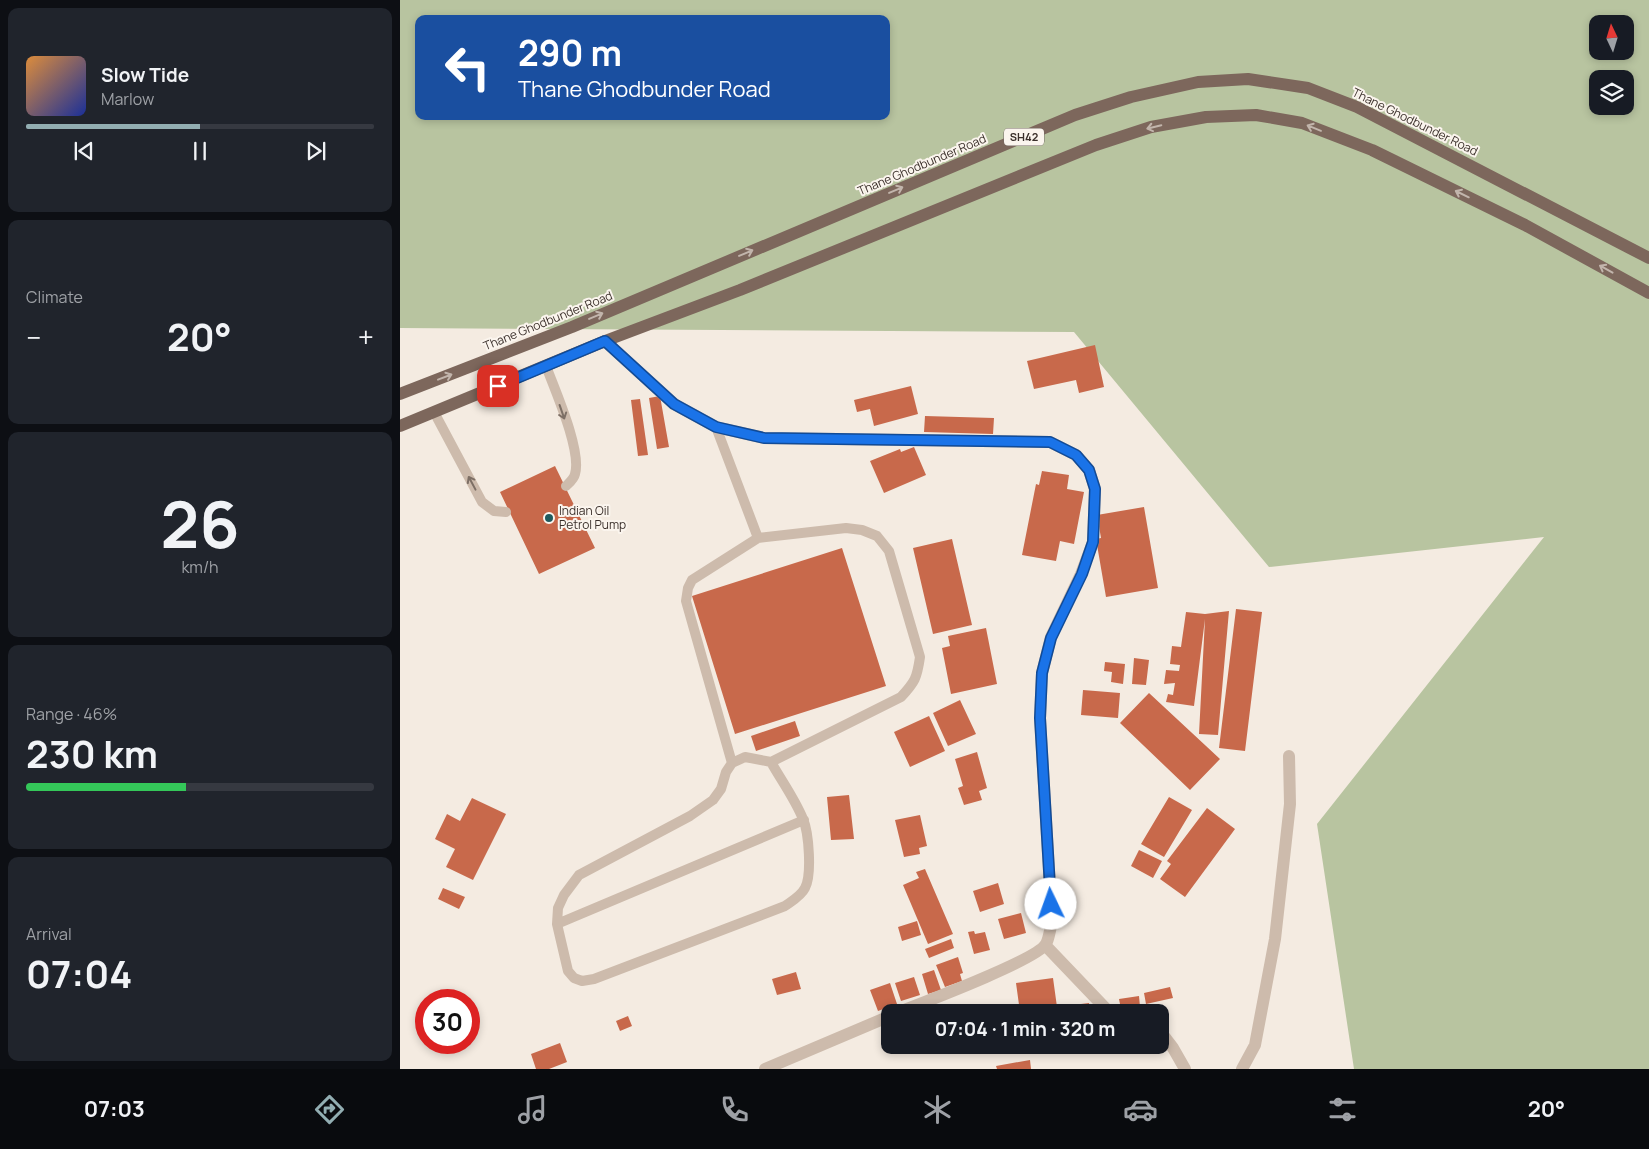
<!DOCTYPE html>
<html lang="en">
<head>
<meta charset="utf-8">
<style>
  body { margin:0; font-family:Manrope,sans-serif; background:#20242c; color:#f1f3f6; height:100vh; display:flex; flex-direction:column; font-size:19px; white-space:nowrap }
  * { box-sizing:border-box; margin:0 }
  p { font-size:16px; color:#9ea1a6 }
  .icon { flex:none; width:28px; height:28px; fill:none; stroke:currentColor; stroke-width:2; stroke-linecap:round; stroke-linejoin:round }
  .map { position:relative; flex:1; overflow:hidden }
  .details { display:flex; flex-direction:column; gap:8px; padding:8px; background:#0d0f14; width:400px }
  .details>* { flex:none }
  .top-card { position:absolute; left:15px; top:15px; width:475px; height:105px; border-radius:10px; box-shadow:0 2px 8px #0003; background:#1a4fa0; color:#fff; overflow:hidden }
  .needle { width:32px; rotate:356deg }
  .buttons { position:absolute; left:1189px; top:15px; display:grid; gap:10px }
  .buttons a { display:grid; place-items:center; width:45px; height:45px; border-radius:10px; background:#171b24; box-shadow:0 2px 8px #0003; font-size:25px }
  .speed { position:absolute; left:15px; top:989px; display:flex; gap:10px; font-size:25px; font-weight:700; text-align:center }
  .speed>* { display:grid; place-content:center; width:65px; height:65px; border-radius:50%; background:#171b24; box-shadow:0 2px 8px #0003; line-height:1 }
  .speed .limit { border:8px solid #d22; background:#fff; color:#111 }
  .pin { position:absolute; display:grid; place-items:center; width:42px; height:42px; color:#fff; margin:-21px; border-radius:10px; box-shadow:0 2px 8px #0006 }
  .me { position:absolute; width:55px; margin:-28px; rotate:357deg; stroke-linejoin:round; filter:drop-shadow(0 0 4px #0008) }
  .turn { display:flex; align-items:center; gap:18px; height:105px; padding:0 20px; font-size:22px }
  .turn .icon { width:65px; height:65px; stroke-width:2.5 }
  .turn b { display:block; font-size:35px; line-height:42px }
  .big { font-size:38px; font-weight:700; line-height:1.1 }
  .details .tile { flex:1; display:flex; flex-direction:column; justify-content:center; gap:8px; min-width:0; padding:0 18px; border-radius:10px; background:#20242c }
  .details .dial { align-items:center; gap:0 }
  .dial b { font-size:65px; line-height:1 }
  .song { display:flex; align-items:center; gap:15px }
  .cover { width:60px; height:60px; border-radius:8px; background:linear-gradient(135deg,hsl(30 70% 55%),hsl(230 70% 35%)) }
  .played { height:5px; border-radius:2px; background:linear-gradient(90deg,#92aeb2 50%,#363941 50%) }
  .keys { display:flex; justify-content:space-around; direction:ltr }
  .heat { display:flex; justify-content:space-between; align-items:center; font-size:28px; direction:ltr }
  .charge { height:8px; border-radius:4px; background:linear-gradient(90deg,#34c759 46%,#363941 0) }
  .trip { position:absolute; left:481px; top:1004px; width:288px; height:50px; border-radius:10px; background:#171b24; box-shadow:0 2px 8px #0003; font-weight:700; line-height:50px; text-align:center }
  .tabs { display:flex; height:80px; justify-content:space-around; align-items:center; background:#090b0e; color:#9ea1a6 }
  .tabs .icon { width:35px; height:35px }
  .tabs .active { color:#92aeb2 }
  .tabs b { font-size:22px; color:#f1f3f6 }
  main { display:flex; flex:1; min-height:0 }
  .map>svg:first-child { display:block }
</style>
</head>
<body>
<main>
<section class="details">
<div class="tile">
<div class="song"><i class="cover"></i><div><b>Slow Tide</b><p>Marlow</p></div></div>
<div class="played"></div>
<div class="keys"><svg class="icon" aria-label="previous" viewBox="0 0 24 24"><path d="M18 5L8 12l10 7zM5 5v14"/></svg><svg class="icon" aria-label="pause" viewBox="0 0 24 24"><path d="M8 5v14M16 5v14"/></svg><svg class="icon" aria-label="next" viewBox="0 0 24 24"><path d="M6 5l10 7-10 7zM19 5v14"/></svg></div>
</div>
<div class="tile"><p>Climate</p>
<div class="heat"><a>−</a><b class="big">20°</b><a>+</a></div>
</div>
<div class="tile dial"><b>26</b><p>km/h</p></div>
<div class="tile"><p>Range · 46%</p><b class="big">230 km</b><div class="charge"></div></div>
<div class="tile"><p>Arrival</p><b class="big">07:04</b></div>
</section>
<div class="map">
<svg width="1249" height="1069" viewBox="0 0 1249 1069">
  <rect width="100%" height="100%" fill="#f4ebe1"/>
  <path fill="#b8c4a0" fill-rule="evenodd" d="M0,0H1249V1069H954L917,824L1144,537L869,567L674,332L0,328ZM19,19H486V116H19ZM1198,24H1225V51H1198ZM1198,79H1225V106H1198Z"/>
  <path fill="#c8694b" d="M695,345L704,387L679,393L676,380L634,389L627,361Z
    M511,386L518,414L474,426L470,409L457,412L454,400Z
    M260,396L269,447L257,449L249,398Z
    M240,399L248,455L238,456L231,400Z
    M525,416L594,418L593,434L524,432Z
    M514,447L526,475L484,493L470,461L500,449L501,452Z
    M155,466L195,548L139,574L100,492Z
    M642,471L669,475L667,489L684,492L674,544L660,541L656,561L622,555L636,484L639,485Z
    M744,507L758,588L706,597L696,539L701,538L697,515Z
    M552,539L572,625L533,634L513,548Z
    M442,548L486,686L335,734L292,596Z
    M836,609L862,612L845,751L819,748Z
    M829,611L818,735L799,734L805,619L794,706L766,702L768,694L773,695L775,683L764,684L766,670L779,671L780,665L770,664L772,646L781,647L786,612L805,614Z
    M586,628L597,684L551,694L542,648L550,646L548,636Z
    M734,658L749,660L746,685L732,684Z
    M705,662L725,664L723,684L711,682L712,672L704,671Z
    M683,690L720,693L718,718L681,715Z
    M749,693L820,759L790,790L720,723Z
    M560,700L576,734L548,746L533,713Z
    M529,716L545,751L510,767L494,732Z
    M395,721L400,736L356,751L351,736Z
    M577,752L587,788L579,791L582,800L564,805L558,788L563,786L555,759Z
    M449,795L454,839L431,840L427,797Z
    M769,797L792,810L764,857L741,844Z
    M72,798L106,814L73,880L46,867L55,849L35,839L47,814L60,821Z
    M807,808L835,829L785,897L760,879L771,864L767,861Z
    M520,815L527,846L519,848L520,854L504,857L495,820Z
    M739,850L762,861L753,878L731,866Z
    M525,869L553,934L528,944L503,885L519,878L516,872Z
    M598,883L604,904L580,912L573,891Z
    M43,888L65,897L59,909L38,899Z
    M621,913L626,933L604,939L598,919Z
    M517,921L521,935L502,941L498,927Z
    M574,931L575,934L585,932L590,950L574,954L568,932Z
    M551,939L554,948L529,958L525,949Z
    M558,957L563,973L560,974L562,981L545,987L536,965Z
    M534,970L541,990L528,994L522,974Z
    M396,972L401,989L377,995L372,979Z
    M514,977L520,995L501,1001L495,983Z
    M653,978L657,1007L689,1003L690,1012H620L616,983Z
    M490,983L497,1004L478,1011L470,990Z
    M770,987L773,998L746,1004L744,993Z
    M739,996L740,1007L721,1009L719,999Z
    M228,1016L232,1026L220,1031L216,1021Z
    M160,1043L167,1062L149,1069H136L131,1054Z
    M713,1045H731L732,1050L714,1053Z
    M630,1060L631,1069H597L596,1066Z"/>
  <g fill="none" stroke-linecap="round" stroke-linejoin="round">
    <path stroke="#cdbbac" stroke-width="10" d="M146,366C155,390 182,451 175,474C174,479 169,483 166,486
      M34,412L82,502L94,511L106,512
      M316,427L358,538L446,528L462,530L477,536L489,551L520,657C517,678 515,682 501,697L371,762L345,757L332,763L326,772L321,789L313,800L290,816L179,875L164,895L158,908L157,924L168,971L174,978L182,981L194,979L385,906C392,901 401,896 405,888C412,875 409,833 403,819C395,799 381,780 371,762
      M332,763L286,601L288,588L292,580L358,538
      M157,924L404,820"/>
    <path stroke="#cdbbac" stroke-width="12" d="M205,341L274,404L316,427L364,438L650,442L676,455L689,470L695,489L693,542L681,574L651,637L642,673L640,718L652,922C650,929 649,939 646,944C636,960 522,1003 499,1012
      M645,945L709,1012
      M760,1031L773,1048L785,1069
      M365,1069L490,1016
      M842,1069L855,1045L875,939L890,804L889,756"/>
    <path stroke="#7d675c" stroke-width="12" d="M0,394L172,327L675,115L731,97L798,82L848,79L908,88L957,107L1249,258
      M0,426L205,341L340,290L696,145L751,127L806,117L856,115L902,123L972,150L1125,225L1249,293"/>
  </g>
  <defs><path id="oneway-shaft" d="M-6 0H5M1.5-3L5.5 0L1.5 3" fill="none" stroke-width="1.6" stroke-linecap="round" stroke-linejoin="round" transform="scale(1.25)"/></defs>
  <g stroke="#c2b5ac">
    <use href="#oneway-shaft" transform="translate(754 127) rotate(167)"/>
    <use href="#oneway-shaft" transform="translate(914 128) rotate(-158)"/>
    <use href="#oneway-shaft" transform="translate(496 190) rotate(-23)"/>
    <use href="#oneway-shaft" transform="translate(1062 194) rotate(-154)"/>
    <use href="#oneway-shaft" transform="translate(346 253) rotate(-23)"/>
    <use href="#oneway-shaft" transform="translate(1206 269) rotate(-151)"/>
    <use href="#oneway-shaft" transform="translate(196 316) rotate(-23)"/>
    <use href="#oneway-shaft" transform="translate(45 377) rotate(-21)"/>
  </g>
  <g stroke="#7d6f65">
    <use href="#oneway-shaft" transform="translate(162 412) rotate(71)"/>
    <use href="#oneway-shaft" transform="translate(72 483) rotate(-118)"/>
  </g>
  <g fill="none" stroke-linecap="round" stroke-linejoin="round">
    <defs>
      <path id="route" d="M98,386L205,341L274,404L316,427L364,438L650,442L676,455L689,470L695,489L693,542L682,574L651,638L642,673L640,718L651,904"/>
    </defs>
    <use href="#route" stroke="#114b97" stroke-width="12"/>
    <use href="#route" stroke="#1a73e8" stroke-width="9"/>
  </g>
  <circle fill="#1f5a5e" stroke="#fbf5ee" stroke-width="2" cx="149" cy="518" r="5"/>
  <g text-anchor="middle" stroke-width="4" stroke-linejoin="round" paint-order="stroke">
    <rect fill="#fbf5ee" stroke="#756b66" stroke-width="1" x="604" y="128.5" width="40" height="17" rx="4"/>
    <g font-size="11" font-weight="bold" fill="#3b302b">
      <text x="624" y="141">SH42</text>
    </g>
    <g font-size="12" fill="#3b302b" stroke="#fbf5ee">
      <text transform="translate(1015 122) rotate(26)" y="4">Thane Ghodbunder Road</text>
      <text transform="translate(522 165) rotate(-23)" y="4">Thane Ghodbunder Road</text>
      <text transform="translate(148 321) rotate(-22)" y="4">Thane Ghodbunder Road</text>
    </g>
    <g font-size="12" fill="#3b302b" stroke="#fbf5ee" text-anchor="start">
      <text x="159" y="515">Indian Oil<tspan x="159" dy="14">Petrol Pump</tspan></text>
    </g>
  </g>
</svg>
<div class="buttons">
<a><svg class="needle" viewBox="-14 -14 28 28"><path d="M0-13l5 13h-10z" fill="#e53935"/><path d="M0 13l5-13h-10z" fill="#9ea1a6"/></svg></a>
<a><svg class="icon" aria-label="layers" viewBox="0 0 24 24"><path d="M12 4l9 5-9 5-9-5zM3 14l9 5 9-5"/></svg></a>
</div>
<div class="speed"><div class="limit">30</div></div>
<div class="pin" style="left:98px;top:386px;background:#d93025"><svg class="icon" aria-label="arrive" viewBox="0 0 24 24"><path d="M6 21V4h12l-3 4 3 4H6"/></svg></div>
<svg class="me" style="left:651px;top:904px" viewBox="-20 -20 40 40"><circle r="19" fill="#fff"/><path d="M0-13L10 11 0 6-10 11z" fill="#1a73e8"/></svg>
<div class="trip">07:04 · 1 min · 320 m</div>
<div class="top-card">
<div class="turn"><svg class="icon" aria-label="left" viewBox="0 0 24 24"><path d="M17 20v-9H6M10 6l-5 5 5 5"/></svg><div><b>290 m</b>Thane Ghodbunder Road</div></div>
</div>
</div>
</main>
<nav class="tabs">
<b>07:03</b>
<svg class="icon active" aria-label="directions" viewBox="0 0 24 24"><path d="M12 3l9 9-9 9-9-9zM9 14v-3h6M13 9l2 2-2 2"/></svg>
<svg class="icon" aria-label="music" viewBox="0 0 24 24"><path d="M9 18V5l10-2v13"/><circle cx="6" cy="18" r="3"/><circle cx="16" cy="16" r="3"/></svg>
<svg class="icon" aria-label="phone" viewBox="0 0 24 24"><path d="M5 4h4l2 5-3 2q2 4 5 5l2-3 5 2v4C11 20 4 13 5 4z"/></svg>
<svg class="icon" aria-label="climate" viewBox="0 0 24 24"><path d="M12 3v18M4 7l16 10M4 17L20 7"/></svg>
<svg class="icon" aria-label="car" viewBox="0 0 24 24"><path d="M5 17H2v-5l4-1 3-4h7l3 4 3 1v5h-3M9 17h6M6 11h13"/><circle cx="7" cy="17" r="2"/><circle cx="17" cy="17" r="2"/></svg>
<svg class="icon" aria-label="filters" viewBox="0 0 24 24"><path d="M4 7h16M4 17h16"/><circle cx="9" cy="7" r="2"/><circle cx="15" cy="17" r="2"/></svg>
<b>20°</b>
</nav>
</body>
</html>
